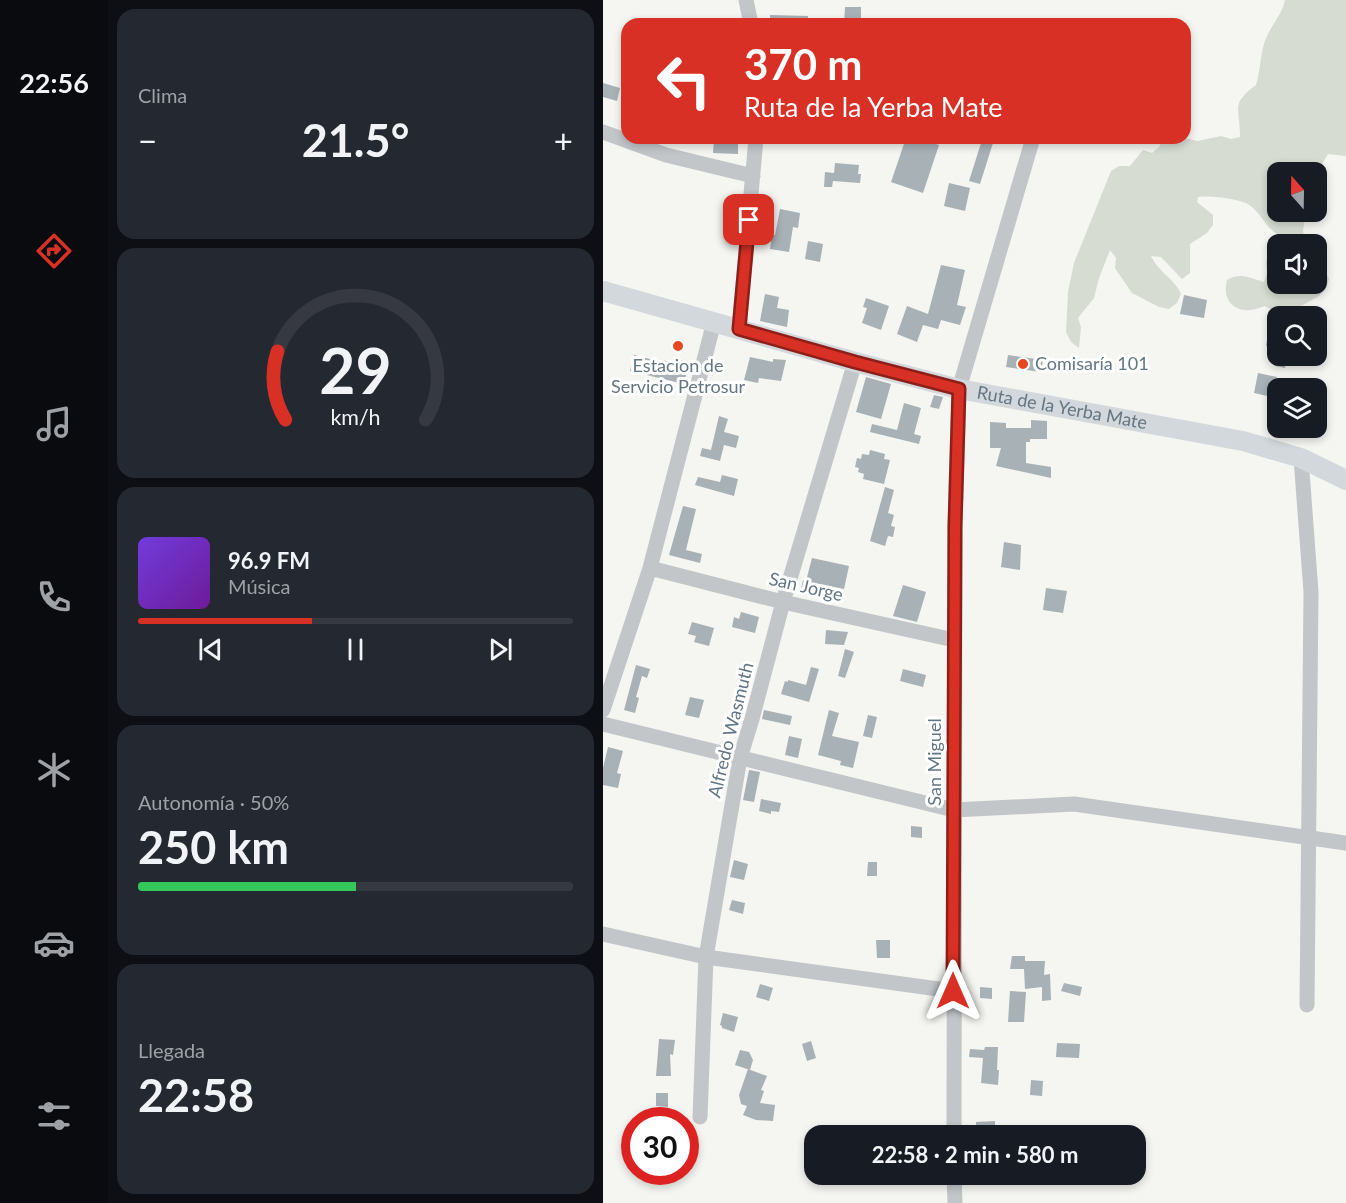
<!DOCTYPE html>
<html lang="es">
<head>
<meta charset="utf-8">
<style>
  body { margin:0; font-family:Lato,sans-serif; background:#242831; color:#f1f3f6; height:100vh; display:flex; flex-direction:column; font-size:22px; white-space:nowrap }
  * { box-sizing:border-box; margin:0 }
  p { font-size:20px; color:#9ea1a6 }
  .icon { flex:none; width:33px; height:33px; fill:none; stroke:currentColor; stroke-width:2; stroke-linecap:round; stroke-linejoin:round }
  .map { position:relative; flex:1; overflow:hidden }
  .details { display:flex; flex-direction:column; gap:9px; padding:9px; background:#0d0f14; width:495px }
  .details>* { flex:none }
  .top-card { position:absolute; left:18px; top:18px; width:570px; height:126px; border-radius:18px; box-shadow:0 3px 9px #0003; background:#d93025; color:#fff; overflow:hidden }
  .needle { width:39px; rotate:340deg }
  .fabs { position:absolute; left:664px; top:162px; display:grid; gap:12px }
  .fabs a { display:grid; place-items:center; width:60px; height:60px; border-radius:12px; background:#171b24; box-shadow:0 3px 9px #0003; font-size:30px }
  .speed { position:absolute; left:18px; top:1107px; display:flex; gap:12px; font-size:30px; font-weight:700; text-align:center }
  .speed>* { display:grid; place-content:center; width:78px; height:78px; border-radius:50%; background:#171b24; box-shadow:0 3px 9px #0003; line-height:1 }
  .speed .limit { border:9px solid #d22; background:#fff; color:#111 }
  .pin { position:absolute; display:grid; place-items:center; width:51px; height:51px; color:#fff; margin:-26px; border-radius:12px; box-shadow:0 3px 9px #0006 }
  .me { position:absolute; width:66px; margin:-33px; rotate:0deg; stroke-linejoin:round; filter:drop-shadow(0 0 4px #0008) }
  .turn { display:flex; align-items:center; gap:21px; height:126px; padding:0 24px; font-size:27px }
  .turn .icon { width:78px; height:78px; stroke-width:2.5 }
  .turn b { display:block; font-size:42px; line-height:51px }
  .big { font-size:45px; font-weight:700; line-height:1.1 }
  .details .card { flex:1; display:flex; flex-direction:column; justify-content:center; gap:9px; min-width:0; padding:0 21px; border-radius:18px; background:#242831 }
  .details .dial { align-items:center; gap:0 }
  .dial svg { height:156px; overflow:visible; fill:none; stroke:#363941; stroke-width:7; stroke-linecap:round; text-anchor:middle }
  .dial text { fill:#f1f3f6; stroke:none }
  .song { display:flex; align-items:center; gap:18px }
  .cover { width:72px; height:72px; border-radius:9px; background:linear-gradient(135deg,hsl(260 70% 55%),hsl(280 70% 35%)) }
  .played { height:6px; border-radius:3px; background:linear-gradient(90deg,#d93025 40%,#363941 40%) }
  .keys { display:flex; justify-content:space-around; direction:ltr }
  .heat { display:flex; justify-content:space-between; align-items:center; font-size:33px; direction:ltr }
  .charge { height:9px; border-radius:4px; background:linear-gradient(90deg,#34c759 50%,#363941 0) }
  .trip { position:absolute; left:201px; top:1125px; width:342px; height:60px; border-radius:18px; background:#171b24; box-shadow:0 3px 9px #0003; font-weight:700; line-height:60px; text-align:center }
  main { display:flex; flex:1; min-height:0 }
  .dock { display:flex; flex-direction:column; width:108px; justify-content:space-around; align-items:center; background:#090b0e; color:#9ea1a6 }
  .dock .icon { width:42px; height:42px }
  .dock .on { color:#d93025 }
  .dock b { font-size:27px; color:#f1f3f6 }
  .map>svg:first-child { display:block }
</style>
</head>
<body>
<main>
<nav class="dock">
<b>22:56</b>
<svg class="icon on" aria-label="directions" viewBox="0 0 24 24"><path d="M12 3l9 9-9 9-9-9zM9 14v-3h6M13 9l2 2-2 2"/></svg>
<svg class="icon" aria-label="music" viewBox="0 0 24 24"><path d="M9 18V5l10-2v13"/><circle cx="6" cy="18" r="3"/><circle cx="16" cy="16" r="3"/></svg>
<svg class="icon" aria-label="phone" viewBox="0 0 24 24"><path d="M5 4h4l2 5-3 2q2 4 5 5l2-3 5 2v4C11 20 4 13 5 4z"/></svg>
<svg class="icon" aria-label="climate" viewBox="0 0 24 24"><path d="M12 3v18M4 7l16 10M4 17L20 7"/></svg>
<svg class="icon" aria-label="car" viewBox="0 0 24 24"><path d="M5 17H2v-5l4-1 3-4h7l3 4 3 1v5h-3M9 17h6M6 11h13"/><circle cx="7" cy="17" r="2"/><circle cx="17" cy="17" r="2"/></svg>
<svg class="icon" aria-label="filters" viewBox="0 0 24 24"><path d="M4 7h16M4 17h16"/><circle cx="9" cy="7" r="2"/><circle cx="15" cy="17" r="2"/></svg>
</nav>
<section class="details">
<div class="card"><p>Clima</p>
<div class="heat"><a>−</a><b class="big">21.5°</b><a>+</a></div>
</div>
<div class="card dial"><svg viewBox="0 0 100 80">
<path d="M14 69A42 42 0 1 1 86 69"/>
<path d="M14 69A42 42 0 0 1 10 34" stroke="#d93025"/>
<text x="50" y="56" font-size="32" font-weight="700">29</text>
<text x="50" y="72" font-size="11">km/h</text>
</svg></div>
<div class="card">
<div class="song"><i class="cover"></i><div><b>96.9 FM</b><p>Música</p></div></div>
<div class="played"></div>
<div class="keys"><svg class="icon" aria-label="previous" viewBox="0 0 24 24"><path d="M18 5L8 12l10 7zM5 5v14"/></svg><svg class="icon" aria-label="pause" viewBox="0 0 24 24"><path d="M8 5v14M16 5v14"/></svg><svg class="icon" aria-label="next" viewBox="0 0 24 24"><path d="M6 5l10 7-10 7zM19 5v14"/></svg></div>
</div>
<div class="card"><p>Autonomía · 50%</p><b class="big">250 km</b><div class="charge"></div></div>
<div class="card"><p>Llegada</p><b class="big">22:58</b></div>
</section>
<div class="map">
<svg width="743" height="1203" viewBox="0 0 743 1203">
  <rect width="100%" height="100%" fill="#f5f5f1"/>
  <path fill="#d6dcd2" d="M682,0H743V156L725,154L719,164L714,179V172H675V212H703L700,231L703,244H675V284H714V257L726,279L723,289L716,296L680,316L662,306C656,308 648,311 642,310C625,308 620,294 624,280C637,272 647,278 661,282L664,273L663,262L674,234C663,227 659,216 649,207C642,199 606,195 595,197L594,202L610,215V225L604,233L587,244V273L579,279L558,257L548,256C556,273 572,279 578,294L574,303L566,309L556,307L529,293L512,268L513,258L507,250L496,278L491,298L475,318L478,327L476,348L468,342L463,332L465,292L471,263L508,171L516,166H527L540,150L549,153L557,146L556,138H581L595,141L618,136L628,139L637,137C637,108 627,104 653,85C658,69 657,53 663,38C669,24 679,15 682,0Z"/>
  <path fill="#a8b1b6" d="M242,7H258V24H241Z
    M167,15L205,16V24H167Z
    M0,83L17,88L14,101L0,97Z
    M303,138H315L336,145L320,193L288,182Z
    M111,140L135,141V154L110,153Z
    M379,140L390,143L377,184L366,181Z
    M232,163L256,165L255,174H258L257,183L230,181L229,187H221L222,172L231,173Z
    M346,183L367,188L362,211L341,206Z
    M177,209L197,213L195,228L190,227L186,252L167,249L169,235H172Z
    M205,241L220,244L217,262L202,259Z
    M338,265L362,270L354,305L363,307L357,325L338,320L335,329L320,325L314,342L294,334L304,306L325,314Z
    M162,294L176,297L174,308L186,310L184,327L157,321Z
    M581,295L604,300L601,318L577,314Z
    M263,298L286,306L278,330L259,323L264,308L260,307Z
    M665,334L675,336V348L663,346Z
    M31,355L59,362V360L77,364L78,360L86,362L81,384L27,371Z
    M405,355L440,360L438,372L403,367Z
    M673,356H684L682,368L672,366Z
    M147,357L170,362V359L183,360L178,381L156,378L155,383L141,380Z
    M655,373L674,377L669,397L651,393Z
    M263,377L288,384L278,419L253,412Z
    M331,395L340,397L336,409L327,407Z
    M301,403L318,408L311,434L318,436L316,444L267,432L269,424L294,430Z
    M116,416L125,419L121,432L136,436L133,448L121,445L117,461L97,456L99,448L108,450Z
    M428,420L444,421V439H427V442H423V463L448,467V478L393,466L398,448H387V422L403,423V428H428Z
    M267,450L282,454L281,459L287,460L281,484L260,479L261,474L255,472L256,468L252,467L254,458L258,459L259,454L266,455Z
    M119,475L135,479L131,496L92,485L95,477L117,482Z
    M282,487L291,490L285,513L291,515L288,526L292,527L290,537L285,536L282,546L267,541Z
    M80,506L93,509L83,550L99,554L97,563L66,555Z
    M401,542L418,545L417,570L398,567Z
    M209,558L246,566L241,589L212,583L209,596L197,593L200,580L203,581Z
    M300,585L323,592L314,622L290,616Z
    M443,588L464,591L460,613L440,610Z
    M138,612L156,617L152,633L129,627L131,617L136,619Z
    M89,622L111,628L106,646L91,642L93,636L85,634Z
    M223,630L245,632L241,645L222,644Z
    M242,649L251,652L242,678L235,676Z
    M33,665L47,669L44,678L39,676L33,697L36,698L32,713L21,710Z
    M208,667L216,669L206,702L178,694L182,681L185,682V680L203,685Z
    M300,669L323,675L320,687L297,681Z
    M87,697L101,700L96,718L82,715Z
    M161,710L189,716L187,725L159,719Z
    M226,710L236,713L229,736L256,742L250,768L237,765L238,761L215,755Z
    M265,715L274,717L269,738L260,736Z
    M186,736L199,739L195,758L182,755Z
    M5,747L20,751L14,773L18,774L15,788L0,785V768Z
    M146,770L157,772L151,802L140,800Z
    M158,799L178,803L176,812L168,811V814L156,811Z
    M308,826L319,827V838L308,837Z
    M131,860L145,864L141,880L127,877Z
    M265,862H274V876H264Z
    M129,900L142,903L140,914L126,910Z
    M273,940H287V958H274Z
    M409,956H422V961H442L441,975L447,974L448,1000L439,1001V987L422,989L421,969H407Z
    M461,983L479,987L477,996L458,991Z
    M157,984L170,988L166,1001L153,997Z
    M377,987L389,988V999L377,998Z
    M407,991L423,992L421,1022H405Z
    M120,1013L135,1017L131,1032L119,1028V1026L117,1025Z
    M56,1039L72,1040L70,1055L67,1054L68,1076H53Z
    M208,1041L213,1058L204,1061L199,1044Z
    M454,1043L477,1044L476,1058L453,1057Z
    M382,1047H395L394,1070H396L395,1085L378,1083L380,1058L366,1057L367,1049L381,1050Z
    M137,1050L146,1052L150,1060L147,1070L132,1065Z
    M145,1069L164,1076L158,1090L161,1091L157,1103L172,1105L170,1121L153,1120L140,1115L144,1106L138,1104L136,1095Z
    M428,1080L440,1081L439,1096L427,1095Z
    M53,1093H65V1107L53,1106Z
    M392,1121V1135L373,1136V1122Z"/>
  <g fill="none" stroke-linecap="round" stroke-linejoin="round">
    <path stroke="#c2c6c9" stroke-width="15" d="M143,0L148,24
      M0,132L63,155L150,176
      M136,329L153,138
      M698,458L708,592L704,1005
      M47,568L180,602L351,640
      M0,710L47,568L111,322
      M0,724L351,810L471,804L743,843
      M0,934L103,957L350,991
      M97,1117L103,957L137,758L149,719L180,602L252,362
      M351,1136L352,526L356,389L430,138
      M351,1174L352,1203"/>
    <path stroke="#d3d8dc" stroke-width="20" id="s1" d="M0,291L252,362L356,389L640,441L698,458L743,480"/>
  </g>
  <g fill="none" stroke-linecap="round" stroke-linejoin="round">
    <defs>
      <path id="route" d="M146,220L136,329L252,362L356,389L352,526L350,991"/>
    </defs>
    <use href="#route" stroke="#8d1f18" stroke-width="15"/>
    <use href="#route" stroke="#d93025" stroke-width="10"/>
  </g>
  <g fill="#e8471e" stroke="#fff" stroke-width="2">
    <circle cx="75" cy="346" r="6"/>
    <circle cx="420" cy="364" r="6"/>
  </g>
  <g text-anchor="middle" stroke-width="6" stroke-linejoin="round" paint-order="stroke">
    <g font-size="18" fill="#637683" stroke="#fff" text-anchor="start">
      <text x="432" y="370">Comisaría 101</text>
      <text x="75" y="372" text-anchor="middle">Estacion de<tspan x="75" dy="21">Servicio Petrosur</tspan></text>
    </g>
    <g font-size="18" fill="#637683" stroke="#fff">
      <text dy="6" stroke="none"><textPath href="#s1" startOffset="474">Ruta de la Yerba Mate</textPath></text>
      <text transform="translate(203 587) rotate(13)" y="6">San Jorge</text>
      <text transform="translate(128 730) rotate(-76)" y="6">Alfredo Wasmuth</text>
      <text transform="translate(332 762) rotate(-90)" y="6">San Miguel</text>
    </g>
  </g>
</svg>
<div class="fabs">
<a><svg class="needle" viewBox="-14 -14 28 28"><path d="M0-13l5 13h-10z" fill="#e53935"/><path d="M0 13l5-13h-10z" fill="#9ea1a6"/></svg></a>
<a><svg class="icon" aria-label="sound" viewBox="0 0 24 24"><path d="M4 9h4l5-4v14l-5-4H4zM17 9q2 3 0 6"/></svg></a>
<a><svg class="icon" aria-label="search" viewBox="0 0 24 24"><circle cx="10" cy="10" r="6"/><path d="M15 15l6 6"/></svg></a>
<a><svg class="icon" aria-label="layers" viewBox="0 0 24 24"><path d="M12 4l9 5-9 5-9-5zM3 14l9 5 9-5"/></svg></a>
</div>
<div class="speed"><div class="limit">30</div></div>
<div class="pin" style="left:146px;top:220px;background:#d93025"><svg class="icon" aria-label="arrive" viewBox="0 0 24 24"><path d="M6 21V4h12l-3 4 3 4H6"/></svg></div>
<svg class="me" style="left:350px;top:991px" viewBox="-20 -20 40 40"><path d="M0-17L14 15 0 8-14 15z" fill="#d93025" stroke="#fff" stroke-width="4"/></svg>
<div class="trip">22:58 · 2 min · 580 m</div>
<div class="top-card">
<div class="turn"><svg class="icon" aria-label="left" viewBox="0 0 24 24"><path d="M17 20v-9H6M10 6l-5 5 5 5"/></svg><div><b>370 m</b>Ruta de la Yerba Mate</div></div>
</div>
</div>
</main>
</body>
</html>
